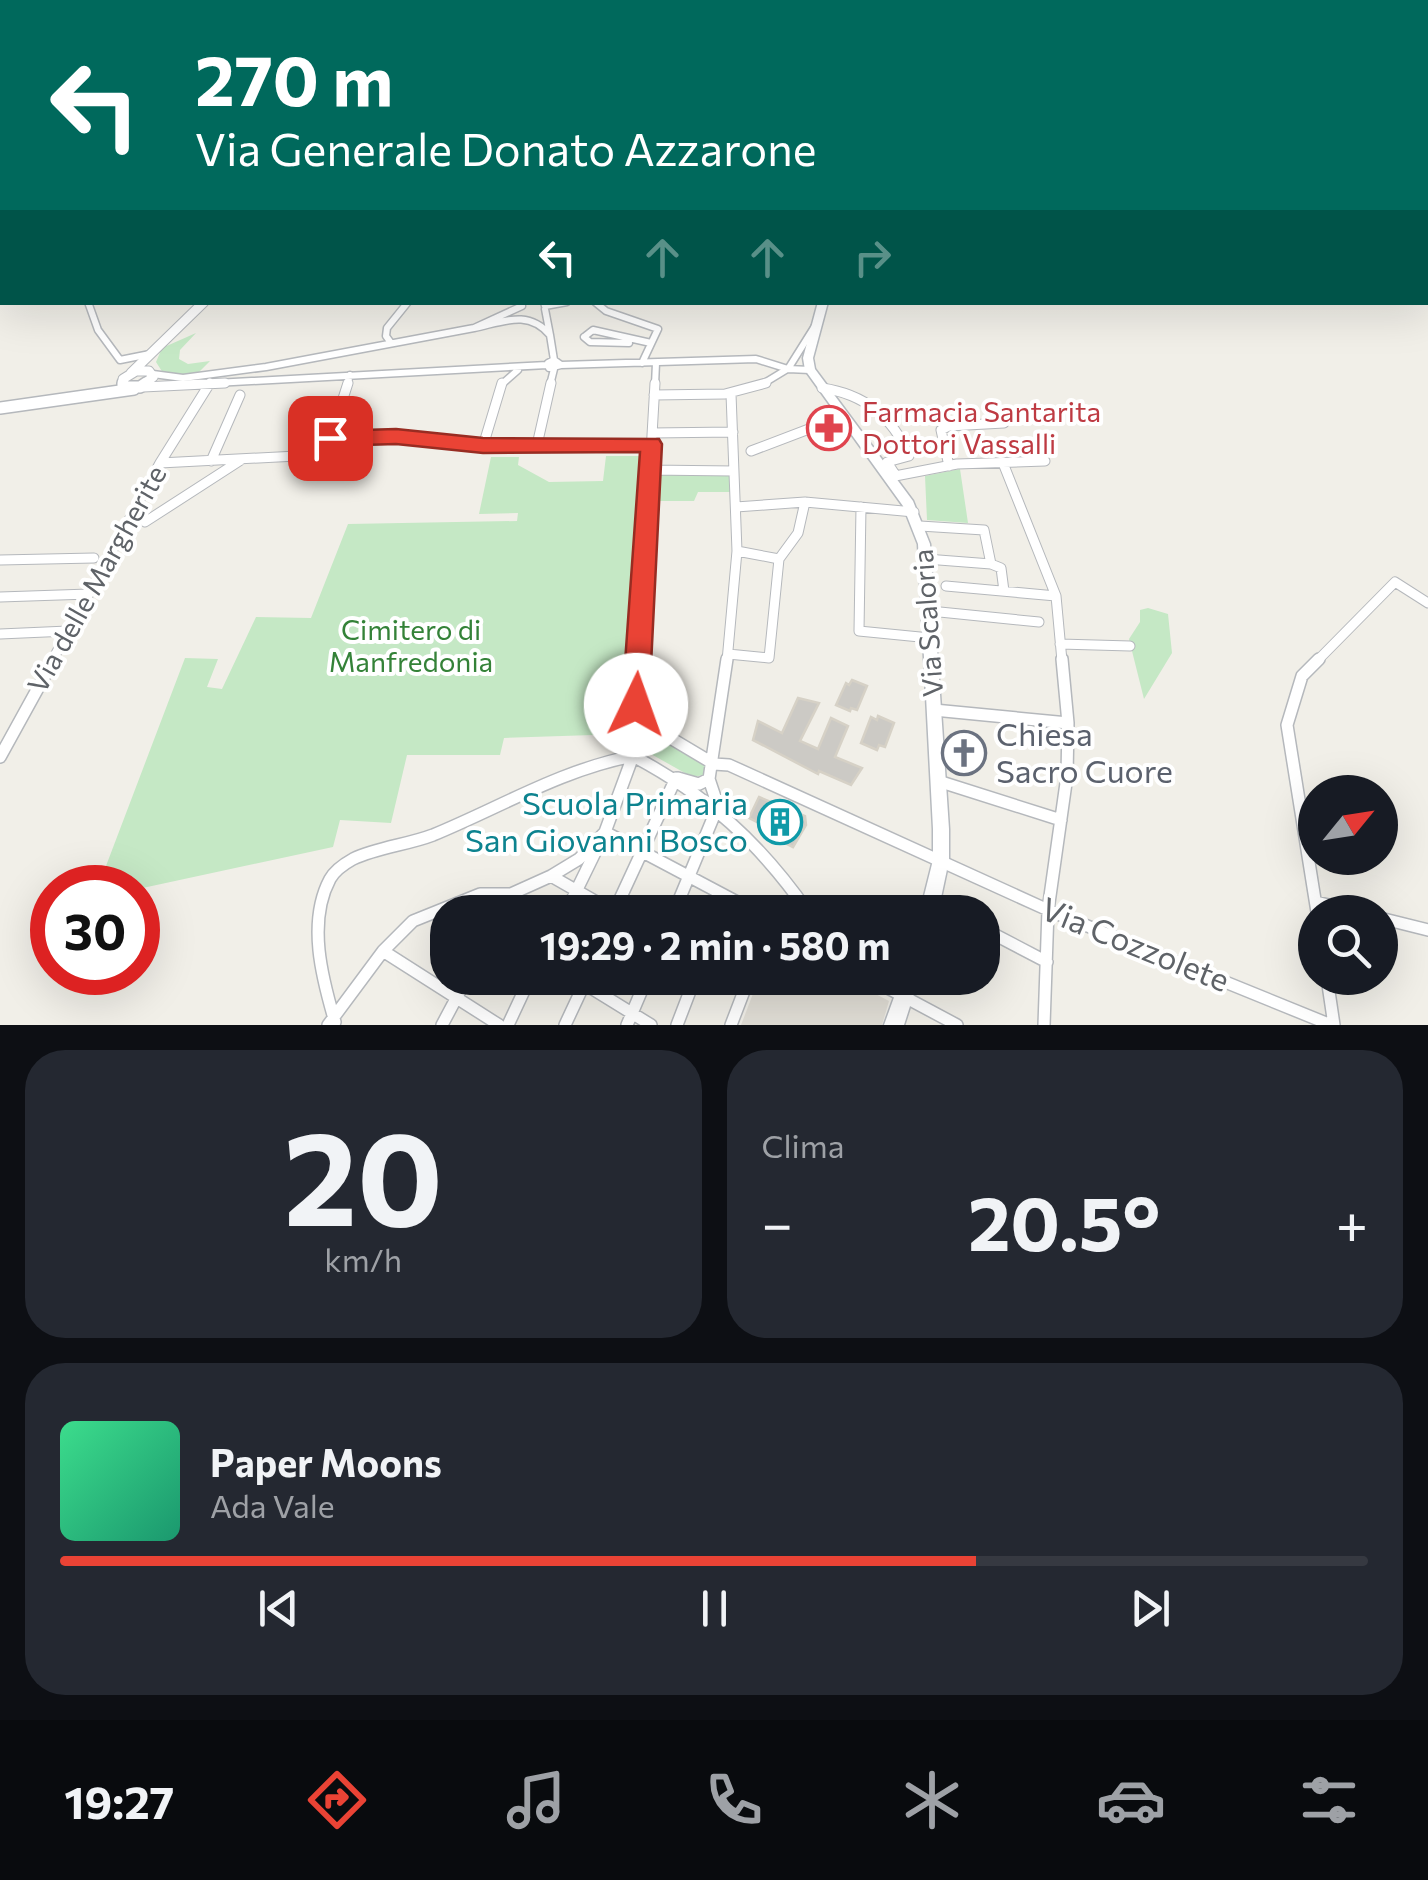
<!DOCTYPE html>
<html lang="it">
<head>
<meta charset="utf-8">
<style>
  body { margin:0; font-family:Commissioner,sans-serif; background:#242831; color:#f1f3f6; height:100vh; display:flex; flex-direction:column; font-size:38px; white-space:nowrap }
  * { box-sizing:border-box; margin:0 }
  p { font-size:32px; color:#9ea1a6 }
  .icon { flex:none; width:55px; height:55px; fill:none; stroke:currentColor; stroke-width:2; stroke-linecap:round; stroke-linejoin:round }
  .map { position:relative; height:1025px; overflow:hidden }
  .details { display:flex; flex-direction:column; gap:25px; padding:25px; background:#0d0f14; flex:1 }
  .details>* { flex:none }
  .guide { position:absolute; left:0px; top:0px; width:1430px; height:305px; box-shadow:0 10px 40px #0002; background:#00695c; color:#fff; overflow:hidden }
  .needle { width:65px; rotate:60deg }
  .buttons { position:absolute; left:1298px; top:775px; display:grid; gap:20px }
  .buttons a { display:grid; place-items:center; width:100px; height:100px; border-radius:50%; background:#171b24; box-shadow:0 10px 40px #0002; font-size:50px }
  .speed { position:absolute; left:30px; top:865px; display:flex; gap:20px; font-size:50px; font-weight:700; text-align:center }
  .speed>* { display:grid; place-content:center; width:130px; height:130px; border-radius:50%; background:#171b24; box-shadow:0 10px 40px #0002; line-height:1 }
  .speed .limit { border:15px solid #d22; background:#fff; color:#111 }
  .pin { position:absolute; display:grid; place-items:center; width:85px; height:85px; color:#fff; margin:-42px; border-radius:20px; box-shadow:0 5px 15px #0006 }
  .me { position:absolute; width:110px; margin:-55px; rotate:3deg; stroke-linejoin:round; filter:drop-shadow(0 0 8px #0008) }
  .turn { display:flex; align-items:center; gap:35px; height:210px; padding:0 30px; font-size:45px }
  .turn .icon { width:130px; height:130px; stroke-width:2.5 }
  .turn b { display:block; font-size:70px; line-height:85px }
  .lanes { display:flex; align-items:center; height:95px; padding:0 30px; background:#0003; justify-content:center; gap:50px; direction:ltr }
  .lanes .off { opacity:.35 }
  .big { font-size:75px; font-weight:700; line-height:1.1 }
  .details .tile { flex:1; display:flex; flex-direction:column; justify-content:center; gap:15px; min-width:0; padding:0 35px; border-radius:40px; background:#242831 }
  .details .dial { align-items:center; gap:0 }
  .dial b { font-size:130px; line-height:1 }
  .song { display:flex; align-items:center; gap:30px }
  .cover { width:120px; height:120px; border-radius:15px; background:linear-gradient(135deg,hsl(150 70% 55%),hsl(160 70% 35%)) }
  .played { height:10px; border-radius:5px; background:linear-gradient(90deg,#ea4335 70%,#363941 70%) }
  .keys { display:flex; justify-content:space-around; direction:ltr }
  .heat { display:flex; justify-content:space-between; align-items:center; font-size:55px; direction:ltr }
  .details .tiles { flex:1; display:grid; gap:25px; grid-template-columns:1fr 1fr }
  .tile:last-child { grid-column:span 2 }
  .trip { position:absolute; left:430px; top:895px; width:570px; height:100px; border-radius:40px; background:#171b24; box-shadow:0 10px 40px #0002; font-weight:700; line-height:100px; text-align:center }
  .menu { display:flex; height:160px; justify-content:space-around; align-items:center; background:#090b0e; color:#9ea1a6 }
  .menu .icon { width:70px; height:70px }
  .menu .current { color:#ea4335 }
  .menu b { font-size:45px; color:#f1f3f6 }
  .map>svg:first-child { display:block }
</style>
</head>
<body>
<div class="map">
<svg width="1428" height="1025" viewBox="0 0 1428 1025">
  <rect width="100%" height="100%" fill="#f1efe8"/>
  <path fill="#e1ded6" d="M759,978H845L889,1001L882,1025H741Z"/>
  <path fill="#c5e8c5" d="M196,333L180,350L179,359L188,364L210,361L196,375L163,373L156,362L162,348Z
    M606,456H645L624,734L504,738L500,755H407L391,823L340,820L333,847L138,889L98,887L185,658L218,659L207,687L222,689L256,617L311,618L348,524L517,521L518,513L479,514L491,457H519L518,465L549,482L603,481Z
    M960,469L968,523L927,520L925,476Z
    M730,474V492H698L694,501H659L661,475Z
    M1148,608L1168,614L1172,653L1144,699L1129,639L1140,622V610Z
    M645,733L702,759L707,769L704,775L692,777L642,749L638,740Z"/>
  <path fill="#cccac5" stroke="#d6d1c6" stroke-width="2.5" d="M852,680L867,686L857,710L851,708L850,711L836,705L846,683L849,685Z
    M798,698L819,703L800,741L818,749L831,718L848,726L835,757L862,768L851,785L819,771L818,774L753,740L758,721L782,733Z
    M878,716L894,723L885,747L879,745L877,750L861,743L871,717L877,720Z
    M759,797L805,816L806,825L793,847L775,838V831L749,818Z"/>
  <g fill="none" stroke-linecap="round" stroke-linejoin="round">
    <defs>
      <path id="minor-far2" d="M88,302L98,330L120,360L150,354
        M544,302L545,306L567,302
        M595,302L606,311L658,329L642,363
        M522,306L474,328C503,322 528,309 550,335L545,309
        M550,335L554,360
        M584,337L593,330L651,343
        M584,337L590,342L629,343
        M391,343L386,336L387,328L408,302
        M554,360L561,365L549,368L548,363Z
        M561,365L756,359L788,369L810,370
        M788,369L815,326
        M153,374L183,378L266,367L474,328
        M179,385L547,365
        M347,385L350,375
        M501,385L518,370
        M550,385L554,369
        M655,385L656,363
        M761,385L789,368"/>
      <path id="minor-far1" d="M143,387L225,383
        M822,388C864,394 893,417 909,456L887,462L896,476
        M654,395L725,394L766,383
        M652,433L733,432
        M330,439L396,437L483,446L651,444
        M537,445L551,383
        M483,446L502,383
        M751,451L843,416
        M211,461L240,395
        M160,463L297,456L330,439L348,383
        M1003,463L1056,596L1062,661
        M949,466L941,430L949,426L1004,423
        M650,470L734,471
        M890,477L957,464L1045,461
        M736,507L805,502L914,512
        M861,507L859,631L930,638
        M145,522L241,460
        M920,526L984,530L991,564L1001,568L1004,591
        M737,551L779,559
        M926,559L991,564
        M0,560L94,558
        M946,586L1056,596
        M0,597L89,594
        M930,611L1039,622
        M0,634L68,631
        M1060,644L1130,646
        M728,654L769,658L779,559L798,533L805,502
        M52,661L160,463L210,383
        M639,661L655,383
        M727,661L737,551L731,394
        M1317,661L1395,582L1428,603"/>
      <path id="minor" d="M637,709L652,727L714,764
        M934,710L1068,723
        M633,756C707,795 760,843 808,912
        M0,757L54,659
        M714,764L729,765L1048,910L1331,1025
        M678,778L699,784L709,779
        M938,781L1061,820
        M718,806L709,779L727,659
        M551,876L614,912
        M932,901L954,912
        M1316,902L1358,912
        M502,912L511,894
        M566,912L605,832L756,912
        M614,912L676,778
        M674,912L718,806
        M720,912L726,897
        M1317,912L1287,725L1302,676L1319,659
        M1380,918L1428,930
        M982,928L1047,962
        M383,951L499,1025
        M575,978L651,1025
        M725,978L745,989
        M869,978L957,1025
        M1327,978L1334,1025
        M335,1022C322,978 307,922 330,879C335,870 344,864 353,859C378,847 407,845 433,835C501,807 561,770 633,756
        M328,1025L383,951L413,921L480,894H511L551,876L579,859L605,832L633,756L639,659
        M442,1025L467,978
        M508,1025L530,978
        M565,1025L587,978
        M627,1025L647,978
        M677,1025L695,978
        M731,1025L749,978
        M1044,1025L1048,910L1067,776L1068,723L1062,659"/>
      <path id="tertiary-far1" d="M131,373L204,302
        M123,385V379L136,371H149L153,377L143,385"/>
      <path id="tertiary" d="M123,383V387H140L146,383
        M0,408L134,389"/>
      <path id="secondary" d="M818,302H828L813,358L815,369L913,501L930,544L949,829V860L938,912H920L933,860V829L918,544L903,506L805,370L803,358Z
        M901,978H919L904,1025H884Z"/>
      <path id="trunk" d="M1428,223V224"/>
    </defs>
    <use href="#minor-far2" stroke="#b5b8bc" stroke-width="9"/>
    <use href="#minor-far1" stroke="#b5b8bc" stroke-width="11"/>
    <use href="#minor" stroke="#b5b8bc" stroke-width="14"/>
    <use href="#tertiary-far1" stroke="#b5b8bc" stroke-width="11"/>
    <use href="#tertiary" stroke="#b5b8bc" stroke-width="14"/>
    <use href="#secondary" stroke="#b6babf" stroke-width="3"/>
    <use href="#trunk" stroke="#f9ab00" stroke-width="18"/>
    <use href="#minor-far2" stroke="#fff" stroke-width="6"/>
    <use href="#minor-far1" stroke="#fff" stroke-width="9"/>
    <use href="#minor" stroke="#fff" stroke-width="11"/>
    <use href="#tertiary-far1" stroke="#fff" stroke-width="9"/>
    <use href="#tertiary" stroke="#fff" stroke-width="11"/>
    <use href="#secondary" fill="#fff" fill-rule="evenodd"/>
    <use href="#trunk" stroke="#feeaa1" stroke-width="15"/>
  </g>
  <linearGradient id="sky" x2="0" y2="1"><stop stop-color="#8fc3f1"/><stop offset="0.55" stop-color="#f9f8f5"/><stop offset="1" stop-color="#f9f8f5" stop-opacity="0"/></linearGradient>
  <rect width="1428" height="319" fill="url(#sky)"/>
  <path fill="#ea4335" stroke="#982c22" stroke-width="2.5" d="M396,429L483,438L659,439L662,444L649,705L645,714L636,718L626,714L622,705L640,452L483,453L396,444L330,446L319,438L330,431Z"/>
  <defs>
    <symbol id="pharmacy-ring" viewBox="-11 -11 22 22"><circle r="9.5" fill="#fff" stroke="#e0444e" stroke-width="1.5"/><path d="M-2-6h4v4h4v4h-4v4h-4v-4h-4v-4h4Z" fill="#e0444e"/></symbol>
    <symbol id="church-ring" viewBox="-11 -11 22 22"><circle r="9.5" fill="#fff" stroke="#6b7280" stroke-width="1.5"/><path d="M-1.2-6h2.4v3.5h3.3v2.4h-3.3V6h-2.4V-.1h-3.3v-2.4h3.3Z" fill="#6b7280"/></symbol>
    <symbol id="building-ring" viewBox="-11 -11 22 22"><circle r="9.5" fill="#fff" stroke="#0f9aa8" stroke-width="1.5"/><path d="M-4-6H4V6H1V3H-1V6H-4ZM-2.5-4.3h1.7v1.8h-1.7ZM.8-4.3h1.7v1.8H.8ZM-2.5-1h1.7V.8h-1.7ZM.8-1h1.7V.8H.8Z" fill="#0f9aa8"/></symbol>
  </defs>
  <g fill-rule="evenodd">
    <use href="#pharmacy-ring" x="804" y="403" width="50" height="50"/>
    <use href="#church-ring" x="939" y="728" width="50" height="50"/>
    <use href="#building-ring" x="755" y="797" width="50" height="50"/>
  </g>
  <g text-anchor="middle" stroke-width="8" stroke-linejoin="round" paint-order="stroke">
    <g font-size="28" fill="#be3a42" stroke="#fff" text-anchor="start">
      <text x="862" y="422">Farmacia Santarita<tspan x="862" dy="32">Dottori Vassalli</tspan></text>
    </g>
    <g font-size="28" fill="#5f6368" stroke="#fff">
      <text transform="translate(97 579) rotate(-61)" y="10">Via delle Margherite</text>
      <text transform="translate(928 623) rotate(-94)" y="10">Via Scaloria</text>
    </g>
    <g font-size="28" fill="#348238" stroke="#fff">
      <text x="411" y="640">Cimitero di<tspan x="411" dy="32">Manfredonia</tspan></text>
    </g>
    <g font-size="32" fill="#5b616d" stroke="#fff" text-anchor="start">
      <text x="996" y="746">Chiesa<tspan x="996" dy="37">Sacro Cuore</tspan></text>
    </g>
    <g font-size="32" fill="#0d838f" stroke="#fff" text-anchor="end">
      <text x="748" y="815">Scuola Primaria<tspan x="748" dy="37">San Giovanni Bosco</tspan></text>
    </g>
    <g font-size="32" fill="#5f6368" stroke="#fff">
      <text transform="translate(1135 945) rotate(22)" y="11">Via Cozzolete</text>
    </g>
  </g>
</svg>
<div class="buttons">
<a><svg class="needle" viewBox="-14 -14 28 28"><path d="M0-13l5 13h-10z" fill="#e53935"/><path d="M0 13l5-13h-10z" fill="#9ea1a6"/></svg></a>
<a><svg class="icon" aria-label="search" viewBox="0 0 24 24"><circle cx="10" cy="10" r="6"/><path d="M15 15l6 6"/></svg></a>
</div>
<div class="speed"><div class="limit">30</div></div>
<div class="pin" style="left:330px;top:438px;background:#d93025"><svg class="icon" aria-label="arrive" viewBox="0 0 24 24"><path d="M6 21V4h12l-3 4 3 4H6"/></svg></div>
<svg class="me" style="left:636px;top:705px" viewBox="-20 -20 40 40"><circle r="19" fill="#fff"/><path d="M0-13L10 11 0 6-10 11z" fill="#ea4335"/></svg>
<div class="trip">19:29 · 2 min · 580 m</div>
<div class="guide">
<div class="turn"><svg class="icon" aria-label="left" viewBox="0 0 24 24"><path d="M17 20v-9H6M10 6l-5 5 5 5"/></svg><div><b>270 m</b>Via Generale Donato Azzarone</div></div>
<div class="lanes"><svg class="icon" aria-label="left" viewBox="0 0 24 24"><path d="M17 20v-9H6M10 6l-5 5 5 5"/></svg><svg class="icon off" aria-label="ahead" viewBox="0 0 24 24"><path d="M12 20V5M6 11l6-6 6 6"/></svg><svg class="icon off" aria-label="ahead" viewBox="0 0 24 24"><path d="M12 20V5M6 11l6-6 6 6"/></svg><svg class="icon off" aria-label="right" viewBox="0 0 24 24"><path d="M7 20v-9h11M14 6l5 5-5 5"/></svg></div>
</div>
</div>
<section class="details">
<div class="tiles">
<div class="tile dial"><b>20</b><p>km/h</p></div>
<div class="tile"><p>Clima</p>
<div class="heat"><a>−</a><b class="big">20.5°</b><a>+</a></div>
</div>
<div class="tile">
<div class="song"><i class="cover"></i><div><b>Paper Moons</b><p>Ada Vale</p></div></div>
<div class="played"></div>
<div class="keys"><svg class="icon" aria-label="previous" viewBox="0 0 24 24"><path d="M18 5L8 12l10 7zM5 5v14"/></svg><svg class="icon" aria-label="pause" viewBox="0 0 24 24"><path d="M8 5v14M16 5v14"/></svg><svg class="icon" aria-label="next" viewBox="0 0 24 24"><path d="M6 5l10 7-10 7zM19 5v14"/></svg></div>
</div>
</div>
</section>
<nav class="menu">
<b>19:27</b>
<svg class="icon current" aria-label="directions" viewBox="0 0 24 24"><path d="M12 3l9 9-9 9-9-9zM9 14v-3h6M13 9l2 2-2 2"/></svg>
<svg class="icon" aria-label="music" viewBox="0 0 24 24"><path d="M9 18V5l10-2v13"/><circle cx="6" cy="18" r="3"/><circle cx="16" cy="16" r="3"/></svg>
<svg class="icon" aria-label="phone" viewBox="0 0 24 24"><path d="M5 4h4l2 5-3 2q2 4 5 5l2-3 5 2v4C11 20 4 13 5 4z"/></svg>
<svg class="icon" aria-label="climate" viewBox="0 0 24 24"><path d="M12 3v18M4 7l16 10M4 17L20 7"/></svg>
<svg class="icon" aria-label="car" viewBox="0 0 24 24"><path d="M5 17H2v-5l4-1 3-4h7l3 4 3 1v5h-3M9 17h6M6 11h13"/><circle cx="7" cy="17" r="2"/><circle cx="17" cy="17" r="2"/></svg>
<svg class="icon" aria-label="filters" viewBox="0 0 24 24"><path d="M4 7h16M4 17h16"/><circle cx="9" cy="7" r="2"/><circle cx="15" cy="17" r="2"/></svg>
</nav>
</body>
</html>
